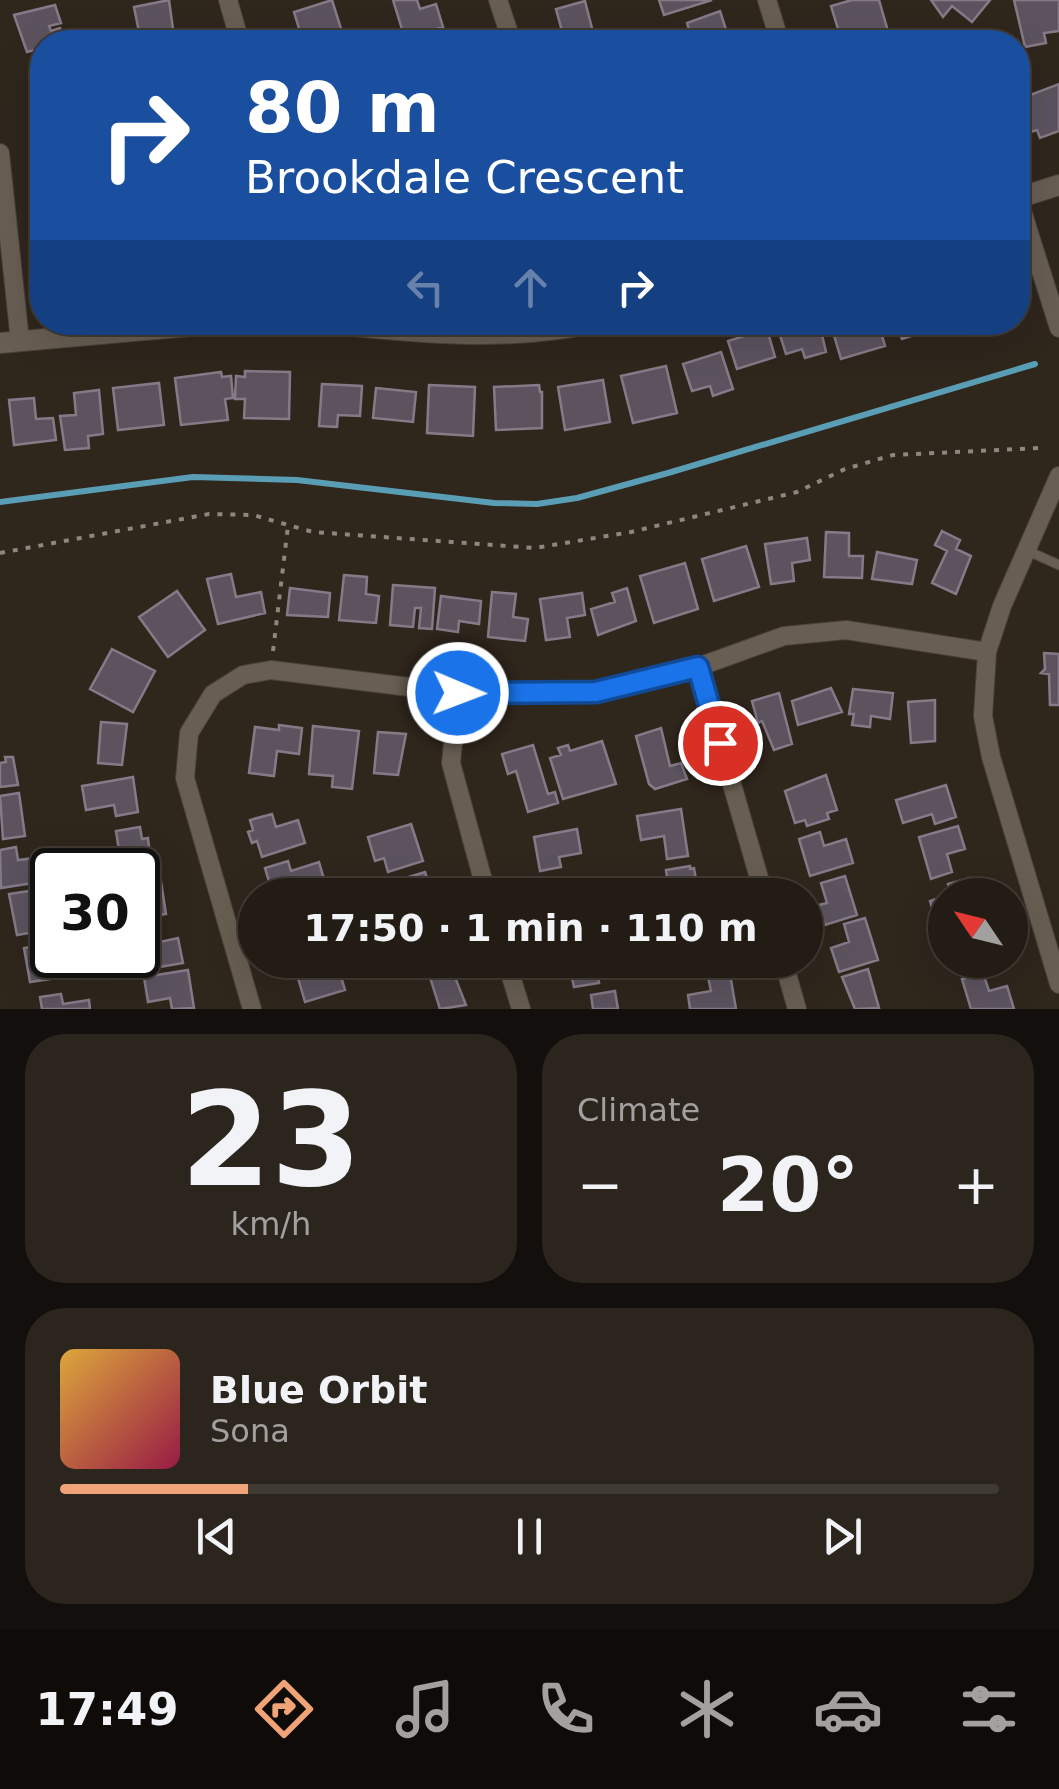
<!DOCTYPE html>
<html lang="en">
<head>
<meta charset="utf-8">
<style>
  body { margin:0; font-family:"DejaVu Sans",sans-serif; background:#2b251e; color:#f1f3f6; height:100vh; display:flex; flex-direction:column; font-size:38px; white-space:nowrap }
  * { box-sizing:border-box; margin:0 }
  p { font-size:32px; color:#a3a1a0 }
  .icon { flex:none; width:55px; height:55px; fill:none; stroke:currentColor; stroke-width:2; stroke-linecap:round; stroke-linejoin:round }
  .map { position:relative; height:1009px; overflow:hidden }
  .panel { display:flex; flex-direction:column; gap:25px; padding:25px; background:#130f0c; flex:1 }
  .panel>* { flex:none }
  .banner { position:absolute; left:30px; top:30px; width:1000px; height:305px; border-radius:40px; box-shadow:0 10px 40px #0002,0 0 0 2px #403a34; background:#1a4fa0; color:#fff; overflow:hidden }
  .needle { width:65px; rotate:305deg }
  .controls { position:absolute; left:928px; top:878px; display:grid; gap:20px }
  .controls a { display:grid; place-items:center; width:100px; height:100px; border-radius:50%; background:#231c15; box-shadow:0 10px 40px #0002,0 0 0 2px #403a34; font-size:50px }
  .speed { position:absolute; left:30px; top:848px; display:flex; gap:20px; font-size:50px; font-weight:700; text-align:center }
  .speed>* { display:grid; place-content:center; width:130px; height:130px; border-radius:50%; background:#231c15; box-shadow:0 10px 40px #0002,0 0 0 2px #403a34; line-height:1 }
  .speed .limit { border:5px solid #111; border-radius:15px; background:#fff; color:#111 }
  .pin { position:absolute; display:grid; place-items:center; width:85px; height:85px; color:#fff; margin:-42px; border:5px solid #fff; border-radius:50%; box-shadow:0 2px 10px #0007 }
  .me { position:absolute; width:110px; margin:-55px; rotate:91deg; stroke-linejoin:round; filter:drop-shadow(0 0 8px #0008) }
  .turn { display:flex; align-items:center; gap:35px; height:210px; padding:0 50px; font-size:45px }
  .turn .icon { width:130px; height:130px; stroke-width:2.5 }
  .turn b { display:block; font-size:70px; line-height:85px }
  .lanes { display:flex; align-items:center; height:95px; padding:0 50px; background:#0003; justify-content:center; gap:50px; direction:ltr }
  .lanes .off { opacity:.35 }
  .big { font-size:75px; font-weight:800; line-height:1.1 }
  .panel .card { flex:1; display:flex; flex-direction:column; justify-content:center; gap:15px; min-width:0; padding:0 35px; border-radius:40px; background:#2b251e }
  .panel .dial { align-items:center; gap:0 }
  .dial b { font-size:130px; line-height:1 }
  .song { display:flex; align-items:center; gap:30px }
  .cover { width:120px; height:120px; border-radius:15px; background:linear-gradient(135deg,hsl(40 70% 55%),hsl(340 70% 35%)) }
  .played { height:10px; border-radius:5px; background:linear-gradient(90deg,#efa376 20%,#403a34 20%) }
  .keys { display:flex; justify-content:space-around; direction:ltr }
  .heat { display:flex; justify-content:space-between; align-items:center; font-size:55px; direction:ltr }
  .panel .tiles { flex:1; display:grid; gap:25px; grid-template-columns:1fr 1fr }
  .card:last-child { grid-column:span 2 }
  .trip { position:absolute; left:238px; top:878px; width:585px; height:100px; border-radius:50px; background:#231c15; box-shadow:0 10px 40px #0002,0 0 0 2px #403a34; font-weight:800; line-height:100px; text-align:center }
  .tabs { display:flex; height:160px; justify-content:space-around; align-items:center; background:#0e0b08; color:#a3a1a0 }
  .tabs .icon { width:70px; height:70px }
  .tabs .on { color:#efa376 }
  .tabs b { font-size:45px; color:#f1f3f6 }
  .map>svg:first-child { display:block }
</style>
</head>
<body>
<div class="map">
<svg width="1059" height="1009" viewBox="0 0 1059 1009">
  <rect width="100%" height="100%" fill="#2f261c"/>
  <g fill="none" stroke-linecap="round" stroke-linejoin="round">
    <path stroke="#5a9eb5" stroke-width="6" d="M0,502L193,477L297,480L494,503L537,504L577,498L668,473L1035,364"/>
  </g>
  <path fill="#5c535f" stroke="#857b88" stroke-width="2.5" d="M169,0L174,36L141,42L134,7Z
    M332,0L344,38L321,42L317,30L301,35L294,12Z
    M393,0H417L420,9L436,4L443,27L405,39Z
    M659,0H712L664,15Z
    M852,0H879L890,38L874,42H842L831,6Z
    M931,0H990L972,22L952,6L943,17Z
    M1014,0H1059V31L1044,33L1046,43L1025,47Z
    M585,1L595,40L565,42L556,9Z
    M55,5L61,23L49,26L51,31L60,28L64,41L42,42V48L27,52L14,15Z
    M720,11L730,42H693L687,23Z
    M1059,84V131L1040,138L1037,130L1027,133L1021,116L1022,110L1026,109L1030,113L1025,97Z
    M788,322H819L826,352L805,358L802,349L786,354L777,326Z
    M830,322H878L885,346L841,359Z
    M897,322H944L945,325L902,339Z
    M767,329L775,357L737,369L728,341Z
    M721,352L733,389L713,396L710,386L692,391L683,364Z
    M666,366L677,413L633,423L621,376Z
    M245,371L290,372L289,419L244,418L245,399H235L236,376L245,377Z
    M221,372L222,377L231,376L233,398L225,399L228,420L181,425L175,378Z
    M603,380L610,422L565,430L558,387Z
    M159,383L164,425L118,430L113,388Z
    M322,384L362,386L360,416L338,415L337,427L319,426Z
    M429,385L475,387L473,436L427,433Z
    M539,385L540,392H542V428L496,430L494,387Z
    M376,388L416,392L413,422L373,418Z
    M99,390L103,434L88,436L89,448L65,450L60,416L76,415L74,393Z
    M34,398L36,419L53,418L56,440L14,445L9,400Z
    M942,531L960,540L956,549L971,556L956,594L932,583L947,551L935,545Z
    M826,532L849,533V556H863L862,578L824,577Z
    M807,538L810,560L792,563L794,581L771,584L765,544Z
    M746,546L759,587L714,601L702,559Z
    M877,552L917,560L912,584L872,579Z
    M685,563L698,609L654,623L640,576Z
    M231,574L236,597L261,592L265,613L218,624L207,579Z
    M344,575L367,577L366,594L379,596L376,623L339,620Z
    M393,585L435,588L432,629L419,628L421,608H415L413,627L390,625Z
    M290,588L330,593L328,617L287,615Z
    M627,588L636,621L598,635L591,609L615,602L612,593Z
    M177,591L205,630L168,657L139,617Z
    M492,592L516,594L513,617L528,619L525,641L488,637Z
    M582,593L585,615L567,618L570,637L546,640L540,599Z
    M441,596L481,601L479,624L459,621L458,632L437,629Z
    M112,649L155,671L133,712L90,689Z
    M1044,653L1059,654V705H1050L1049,674L1041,673L1045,669Z
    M831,688L842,712L798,725L792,701Z
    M853,689L893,693L890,719L871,716L870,727L852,725L854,714H849Z
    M779,693L792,744L774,750L762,721L758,723L752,701Z
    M935,700V741L911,743L908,702Z
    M101,722L127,724L122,765L98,763Z
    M279,725L302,728L299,754L277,751L274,776L249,773L255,727L279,730Z
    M313,726L359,731L352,789L332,787L333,776L309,774Z
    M661,728L670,766L681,763L687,779L655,789L649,784L636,736Z
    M378,732L406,734L398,775L374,773Z
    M602,741L616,784L563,799L550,758L561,755L558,748L568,745L570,751Z
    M533,745L548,794L555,792L558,803L528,812L516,771L508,774L502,754Z
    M5,757H13L18,785L0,787V763L6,762Z
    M826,775L837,810L827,813L829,819L807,826L805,820L795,823L785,791Z
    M133,777L138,812L116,816L114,805L86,810L82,786Z
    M946,785L956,817L935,824L932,814L903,823L896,800Z
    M19,793L25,836L3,839L0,796Z
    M681,809L688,856L667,859L664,836L641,840L637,816Z
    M272,814L276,827L298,820L305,843L262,857L257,841L252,843L248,832L253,830L250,820Z
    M411,824L423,861L388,872L384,858L375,861L368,837Z
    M958,826L965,849L947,854L952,872L931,879L919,837Z
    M140,827L142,839L148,838L149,847L145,848L148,867L122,870L116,831Z
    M577,829L581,853L559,857L561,867L540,871L534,837Z
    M820,832L824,846L846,839L853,863L810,876L799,839Z
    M16,847L18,860L43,857L46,881L1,888L0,850Z
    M288,861L291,871L319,862L326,886L296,895H273L265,868Z
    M690,866V869L694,868L697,885H702L704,895H654L653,886L668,884L666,870Z
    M425,872L433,895H396L409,891L405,878Z
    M160,875L166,914L138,918V879Z
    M845,876L857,915L825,925L819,905L827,903L821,883Z
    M969,878L974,895H948L951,894L948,884Z
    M594,883L596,895H551L550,890Z
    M36,890L39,910L49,908L52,929L17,935L9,894Z
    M945,896V921L937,924L930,901Z
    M865,918L878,960L839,972L831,948L849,942L844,924Z
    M157,923L160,942L178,938L183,963L142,970L138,953V926Z
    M47,945L48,954L80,955L83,974L30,982L24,948Z
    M314,960H336L345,990L305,1002L298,978L318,972Z
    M568,960H595L599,983L574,987Z
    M451,967L466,1005L440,1009L429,974Z
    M868,969L879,1008L855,1009L842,977Z
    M188,970L194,1008L172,1009L170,998L148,1002L144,977Z
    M983,973L989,991L1007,986L1014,1009H971L962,979Z
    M730,974L736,1009H690L688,995L711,991L708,977Z
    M615,991L618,1009H593L591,995Z
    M61,994L63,1004L89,1000L90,1009H42L40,997Z"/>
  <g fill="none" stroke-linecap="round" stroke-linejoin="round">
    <defs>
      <path id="service" d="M1028,551L1059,565"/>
      <path id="minor" d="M228,0L240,42
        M498,0L512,42
        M767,0L780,42
        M0,153L20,341
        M1018,198L1059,328
        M1059,476L1002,606L987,652L983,716L991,757L1059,984
        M698,667L764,895
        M458,693L451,763L487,895
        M506,960L521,1009
        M783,960L797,1009
        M252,1009L185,778L189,733L213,694L243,675L271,670L458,693L596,692L698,667L784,636L846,630L987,652"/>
      <path id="tertiary" d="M1018,198L1059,185
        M316,322C410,332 506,343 598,322
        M0,343L234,322"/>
    </defs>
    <use href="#service" stroke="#4a423a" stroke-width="11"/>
    <use href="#minor" stroke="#4a423a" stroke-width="20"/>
    <use href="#tertiary" stroke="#4a423a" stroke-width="22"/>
    <path stroke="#8e877e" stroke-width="4" stroke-dasharray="5 8" stroke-linecap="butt" d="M0,553L209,514L253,515L313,532L535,548L631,532L797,492L845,469L893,455L1040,448
      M273,651L288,526"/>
    <use href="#service" stroke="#685e52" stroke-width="9"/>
    <use href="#minor" stroke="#685e52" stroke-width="18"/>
    <use href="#tertiary" stroke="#685e52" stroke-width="20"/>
  </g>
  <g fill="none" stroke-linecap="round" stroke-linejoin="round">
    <defs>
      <path id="route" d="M458,693L596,692L698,667L720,743"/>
    </defs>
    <use href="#route" stroke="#114b97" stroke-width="25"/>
    <use href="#route" stroke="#1a73e8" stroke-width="18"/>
  </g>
</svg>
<div class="controls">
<a><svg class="needle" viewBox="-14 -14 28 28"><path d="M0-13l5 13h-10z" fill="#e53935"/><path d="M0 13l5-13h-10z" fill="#a3a1a0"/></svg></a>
</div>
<div class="speed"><div class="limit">30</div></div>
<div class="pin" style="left:720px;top:743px;background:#d93025"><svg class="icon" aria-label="arrive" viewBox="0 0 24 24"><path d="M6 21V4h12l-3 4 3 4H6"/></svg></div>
<svg class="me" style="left:458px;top:693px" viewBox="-20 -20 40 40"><circle r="17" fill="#1a73e8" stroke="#fff" stroke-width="3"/><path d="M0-11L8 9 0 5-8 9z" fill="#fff"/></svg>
<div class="trip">17:50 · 1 min · 110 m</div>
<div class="banner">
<div class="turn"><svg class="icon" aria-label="right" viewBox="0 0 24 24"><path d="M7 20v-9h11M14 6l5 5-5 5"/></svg><div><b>80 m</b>Brookdale Crescent</div></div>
<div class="lanes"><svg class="icon off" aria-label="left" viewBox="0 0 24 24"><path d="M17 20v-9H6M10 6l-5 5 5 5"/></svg><svg class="icon off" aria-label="ahead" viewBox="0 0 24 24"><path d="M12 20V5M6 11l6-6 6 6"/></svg><svg class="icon" aria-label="right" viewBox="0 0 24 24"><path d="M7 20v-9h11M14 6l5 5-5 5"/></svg></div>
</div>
</div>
<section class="panel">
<div class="tiles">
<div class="card dial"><b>23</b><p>km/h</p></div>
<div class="card"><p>Climate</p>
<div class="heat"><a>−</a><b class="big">20°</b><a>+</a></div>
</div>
<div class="card">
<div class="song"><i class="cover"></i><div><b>Blue Orbit</b><p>Sona</p></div></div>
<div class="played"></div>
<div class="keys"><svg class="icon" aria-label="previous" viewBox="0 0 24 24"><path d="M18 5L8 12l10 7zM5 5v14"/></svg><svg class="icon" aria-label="pause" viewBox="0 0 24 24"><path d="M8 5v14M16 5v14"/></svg><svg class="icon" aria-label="next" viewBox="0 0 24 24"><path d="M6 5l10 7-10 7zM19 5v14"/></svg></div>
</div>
</div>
</section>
<nav class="tabs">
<b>17:49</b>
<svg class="icon on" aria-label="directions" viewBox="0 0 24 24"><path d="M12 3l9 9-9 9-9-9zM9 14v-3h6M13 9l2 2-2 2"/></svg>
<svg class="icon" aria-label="music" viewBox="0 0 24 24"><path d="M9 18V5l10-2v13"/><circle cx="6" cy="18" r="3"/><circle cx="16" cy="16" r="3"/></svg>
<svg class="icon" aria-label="phone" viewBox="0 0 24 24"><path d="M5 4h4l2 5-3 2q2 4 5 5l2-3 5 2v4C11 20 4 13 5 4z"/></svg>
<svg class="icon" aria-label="climate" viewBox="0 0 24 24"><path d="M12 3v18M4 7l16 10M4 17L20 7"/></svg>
<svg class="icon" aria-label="car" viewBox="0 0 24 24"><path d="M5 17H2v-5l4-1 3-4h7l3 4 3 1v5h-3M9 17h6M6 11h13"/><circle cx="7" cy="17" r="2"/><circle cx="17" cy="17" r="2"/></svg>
<svg class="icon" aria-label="filters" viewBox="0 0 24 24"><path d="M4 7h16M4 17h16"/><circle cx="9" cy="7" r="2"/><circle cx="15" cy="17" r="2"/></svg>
</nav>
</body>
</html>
